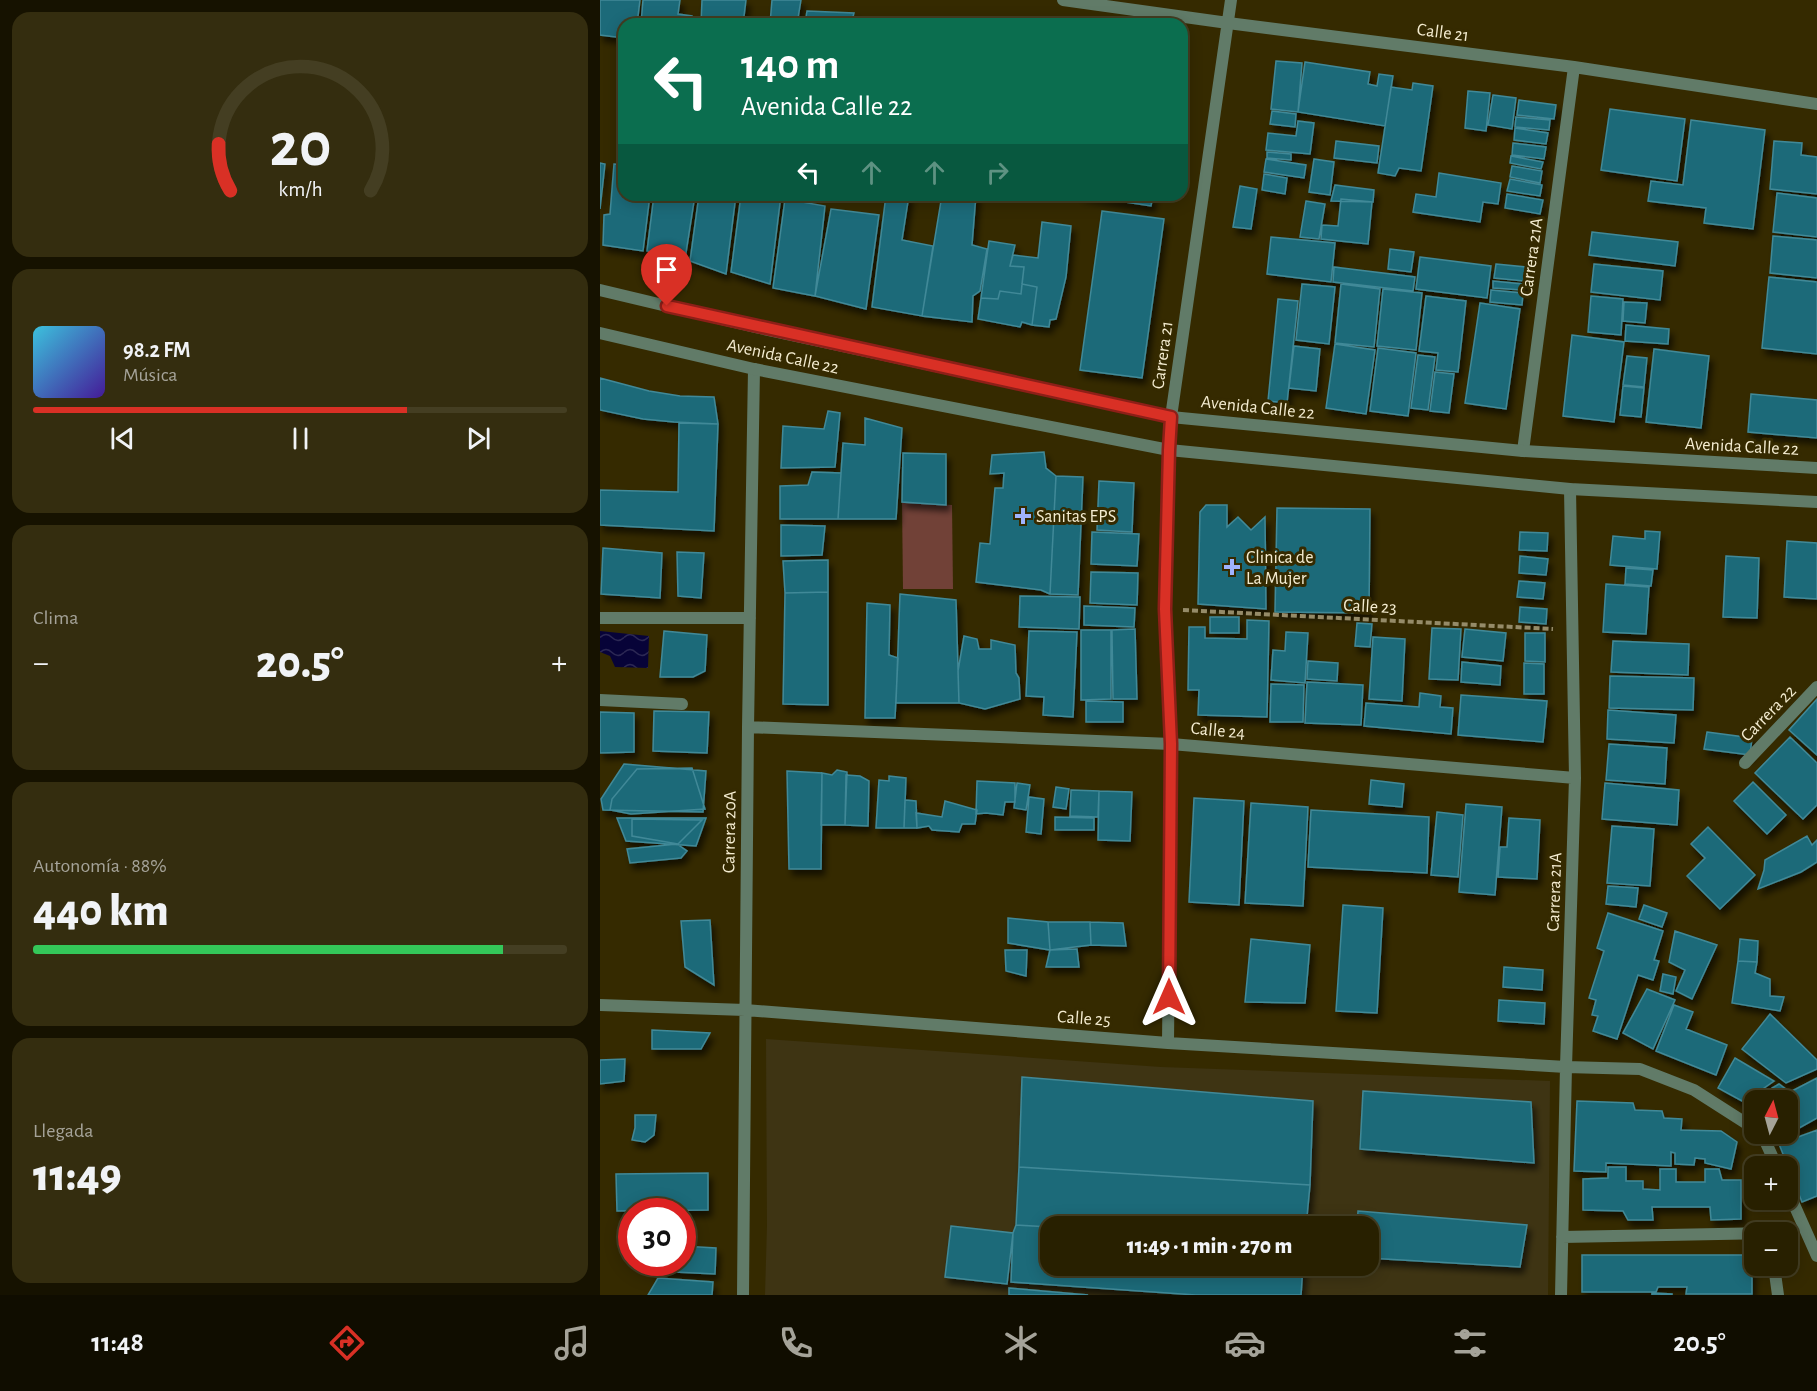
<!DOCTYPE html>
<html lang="es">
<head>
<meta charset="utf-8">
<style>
  body { margin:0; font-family:"Alegreya Sans",sans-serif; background:#342d0f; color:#f1f3f6; height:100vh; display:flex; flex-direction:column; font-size:22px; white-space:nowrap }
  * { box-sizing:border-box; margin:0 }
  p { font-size:20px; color:#a5a399 }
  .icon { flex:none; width:33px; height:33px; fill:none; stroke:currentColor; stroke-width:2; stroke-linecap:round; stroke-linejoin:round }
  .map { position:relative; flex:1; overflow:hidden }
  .panel { display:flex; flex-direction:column; gap:12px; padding:12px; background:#161200; width:600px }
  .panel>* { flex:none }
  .banner { position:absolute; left:18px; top:18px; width:570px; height:183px; border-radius:18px; box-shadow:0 3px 15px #0003,0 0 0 2px #443e22; background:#0b6e4f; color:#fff; overflow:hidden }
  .needle { width:39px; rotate:6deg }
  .tools { position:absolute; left:1144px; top:1090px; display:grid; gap:12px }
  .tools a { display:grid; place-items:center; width:54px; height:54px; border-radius:12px; background:#282000; box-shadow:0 3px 15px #0003,0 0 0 2px #443e22; font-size:30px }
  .speed { position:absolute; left:18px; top:1198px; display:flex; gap:12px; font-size:30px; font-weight:700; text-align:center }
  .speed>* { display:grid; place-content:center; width:78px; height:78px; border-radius:50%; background:#282000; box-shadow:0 3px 15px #0003,0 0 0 2px #443e22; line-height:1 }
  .speed .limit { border:9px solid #d22; background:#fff; color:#111 }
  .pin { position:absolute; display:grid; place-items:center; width:51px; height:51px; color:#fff; margin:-62px -26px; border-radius:50% 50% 50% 0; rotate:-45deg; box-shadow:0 0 6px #0007 }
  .pin .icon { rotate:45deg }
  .me { position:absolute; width:66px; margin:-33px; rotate:0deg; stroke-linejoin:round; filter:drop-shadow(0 0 4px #0008) }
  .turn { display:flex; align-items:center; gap:21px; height:126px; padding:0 24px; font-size:27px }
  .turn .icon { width:78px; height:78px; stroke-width:2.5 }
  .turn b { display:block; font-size:42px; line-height:51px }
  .lanes { display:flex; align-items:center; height:57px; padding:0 24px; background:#0003; justify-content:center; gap:30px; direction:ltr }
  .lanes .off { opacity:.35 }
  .big { font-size:45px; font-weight:800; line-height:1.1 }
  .panel .tile { flex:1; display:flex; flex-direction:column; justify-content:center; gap:9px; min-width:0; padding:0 21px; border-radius:18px; background:#342d0f }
  .panel .dial { align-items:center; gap:0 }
  .dial svg { height:156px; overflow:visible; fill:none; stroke:#443e22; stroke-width:7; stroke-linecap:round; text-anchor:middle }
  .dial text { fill:#f1f3f6; stroke:none }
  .song { display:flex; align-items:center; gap:18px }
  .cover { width:72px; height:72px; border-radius:9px; background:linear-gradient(135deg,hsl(190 70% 55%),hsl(260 70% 35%)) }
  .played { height:6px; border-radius:3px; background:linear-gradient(90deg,#d93025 70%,#443e22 70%) }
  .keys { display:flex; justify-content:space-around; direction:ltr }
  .heat { display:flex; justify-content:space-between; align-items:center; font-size:33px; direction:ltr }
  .charge { height:9px; border-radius:4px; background:linear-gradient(90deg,#34c759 88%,#443e22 0) }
  .trip { position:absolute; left:440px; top:1216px; width:339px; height:60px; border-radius:18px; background:#282000; box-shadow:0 3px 15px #0003,0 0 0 2px #443e22; font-weight:800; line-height:60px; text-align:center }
  .tab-bar { display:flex; height:96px; justify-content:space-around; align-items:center; background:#100d00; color:#a5a399 }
  .tab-bar .icon { width:42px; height:42px }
  .tab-bar .on { color:#d93025 }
  .tab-bar b { font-size:27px; color:#f1f3f6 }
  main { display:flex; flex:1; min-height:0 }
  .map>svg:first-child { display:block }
</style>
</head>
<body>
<main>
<section class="panel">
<div class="tile dial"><svg viewBox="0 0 100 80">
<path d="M14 69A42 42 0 1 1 86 69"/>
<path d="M14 69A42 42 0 0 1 8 45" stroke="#d93025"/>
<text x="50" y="56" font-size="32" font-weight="700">20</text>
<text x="50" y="72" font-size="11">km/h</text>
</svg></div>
<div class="tile">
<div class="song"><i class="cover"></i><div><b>98.2 FM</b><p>Música</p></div></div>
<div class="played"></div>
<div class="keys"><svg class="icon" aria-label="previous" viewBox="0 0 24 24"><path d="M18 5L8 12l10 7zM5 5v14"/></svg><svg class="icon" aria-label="pause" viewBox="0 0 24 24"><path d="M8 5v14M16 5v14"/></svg><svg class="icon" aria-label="next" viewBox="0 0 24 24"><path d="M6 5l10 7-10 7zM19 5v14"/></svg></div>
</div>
<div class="tile"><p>Clima</p>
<div class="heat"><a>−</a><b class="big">20.5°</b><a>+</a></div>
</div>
<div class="tile"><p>Autonomía · 88%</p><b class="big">440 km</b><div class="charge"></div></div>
<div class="tile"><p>Llegada</p><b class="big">11:49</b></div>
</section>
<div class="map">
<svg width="1217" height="1295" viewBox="0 0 1217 1295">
  <defs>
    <pattern id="water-waves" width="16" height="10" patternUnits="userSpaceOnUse" patternTransform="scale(1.5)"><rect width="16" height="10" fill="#070338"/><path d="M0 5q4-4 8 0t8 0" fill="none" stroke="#2c2854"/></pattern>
    <filter id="shadow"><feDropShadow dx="3.5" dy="6" stdDeviation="3" flood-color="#0009"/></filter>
  </defs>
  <rect width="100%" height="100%" fill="#352a00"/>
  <path fill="#3e3413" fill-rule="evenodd" d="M166,1039L561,1067L950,1081L948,1295H165L167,1226ZM450,1227H768V1266H450Z"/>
  <path fill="#714137" d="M302,502L352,505L353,589H303Z"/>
  <path fill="url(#water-waves)" d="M0,631L49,636L48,668L15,667L10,656L0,652Z"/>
  <path fill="#1d6a79" stroke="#418998" stroke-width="1.5" filter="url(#shadow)" d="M0,0H40L37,24H24V38L0,35Z
    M43,0H80L78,14L92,16L91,24H41Z
    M102,0H146L143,24H101Z
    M172,0H201L197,24H170Z
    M207,11L254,13L251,24H205Z
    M676,61L702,63L698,112L671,109Z
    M705,62L770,72L768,84L777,86L779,74L793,76L785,126L698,112Z
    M813,83L833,86L821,171L799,168L795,176L778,173L791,87L812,90Z
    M868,91L890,93L886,131L865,128Z
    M893,95L916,98L912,129L888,125Z
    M919,100L956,105L954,119L917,115Z
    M1010,109L1085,119L1077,181L1001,170Z
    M672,111L696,114L695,127L670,124Z
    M916,117L950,120L949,130L915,127Z
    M1091,120L1165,130L1153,229L1104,223L1106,208L1048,201L1051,181L1083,185Z
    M698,121L714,123L710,154L666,150L668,133L696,136Z
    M915,128L948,133L946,144L914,140Z
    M736,141L779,146L777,163L734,158Z
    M1174,141L1202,143L1201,155L1217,157V194L1170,189Z
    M913,143L946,147L944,159L912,155Z
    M667,152L691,154V160L667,158Z
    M911,156L943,162L941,169L910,163Z
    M666,159L706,165L704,178L664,172Z
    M714,159L734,162L730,195L709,192Z
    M0,163L5,164L0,209Z
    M14,164L24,165V195H50L43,251L3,245L4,215L10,214Z
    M912,166L942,171L940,183L910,177Z
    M839,173L901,183L898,204L883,202L880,222L813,212L816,194L836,197Z
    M664,174L687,178L685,194L662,190Z
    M910,179L942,185L940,196L907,191Z
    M735,185L774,190L773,202L731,201Z
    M640,186L657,189L651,229L633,227Z
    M1177,193L1217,198V237L1173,232Z
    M907,194L943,200L940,214L905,208Z
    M54,195H95L85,259L47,251Z
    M99,195H136L126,274L90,261Z
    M141,195H181L170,284L131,272Z
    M286,195H309L302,240L333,246L322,316L272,307Z
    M342,195H376L372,245L387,249L380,291L373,296L372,322L322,316Z
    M479,195H553L551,206Z
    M185,199L225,206L215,296L173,288Z
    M741,199L772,202L768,244L721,239L722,225L738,226Z
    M706,201L725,204L719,239L700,237Z
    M231,209L279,215L266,309L215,296Z
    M502,211L564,219L542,378L480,370Z
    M442,222L471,226L466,277L456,319L450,320L449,327L432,325L437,287L422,284L424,267L410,266L413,255L438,258Z
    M992,232L1078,242L1075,266L989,255Z
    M1173,236L1217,240V278L1170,273Z
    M671,237L735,243L731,282L667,274Z
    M389,241L415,245L410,266L424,267L421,294L400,291L398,299L381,298Z
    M790,249L814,252L811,272L788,269Z
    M820,257L891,266L887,298L816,289Z
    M896,264L926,267L924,281L894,278Z
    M994,264L1063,271L1060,300L991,292Z
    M734,267L815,277L813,291L733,282Z
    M1169,277L1217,282V354L1162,348Z
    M893,281L923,284L922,290L893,288Z
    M422,284L437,287L432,325L422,322L420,327L378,319L381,298L398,299L400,291L421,294Z
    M702,284L735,287L729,344L696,340Z
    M741,284L780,289L774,347L735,343Z
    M783,289L822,293L816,350L777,346Z
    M891,290L923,293L922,305L890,302Z
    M826,296L866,301L858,372L836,370L838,353L819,351Z
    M991,296L1023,299L1021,335L988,332Z
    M678,299L698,301L687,403L668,401Z
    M1024,302L1047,303L1045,323L1023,321Z
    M880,303L920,309L906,409L865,403Z
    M1026,325L1069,329L1068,344L1025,341Z
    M972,335L1024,342L1014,422L963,416Z
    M735,344L775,350L766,414L726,408Z
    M694,346L720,349L716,391L689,388Z
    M778,348L816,353L808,416L770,411Z
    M1054,349L1109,356L1101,428L1046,422Z
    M818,355L835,357L828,410L811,408Z
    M1027,356L1047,358L1044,387L1023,385Z
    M835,372L854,374L849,413L830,411Z
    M0,378L49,391L80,396L114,397L118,424L74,422L43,419L0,410Z
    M1023,386L1044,388L1041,417L1020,415Z
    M1151,394L1217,400V438L1148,432Z
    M228,411L240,413L235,467L181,468L183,426L224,429Z
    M265,418L302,428L296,519H238L243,443L265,445Z
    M79,423L118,424L114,531L0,525V490L78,492Z
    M444,452L446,468L456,476L450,594L441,590L376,582L380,543L390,544L395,488H403L404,473L390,474L392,455Z
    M303,453L346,454V505L302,502Z
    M212,472L241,473L238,519H180V486L208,485Z
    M456,476L483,477L478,595L450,594Z
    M499,481L534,483L532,532L497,530Z
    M606,505H627V527L638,517L651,530L665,517L666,609L598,604L600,512Z
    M677,508L770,509L769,613L675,612Z
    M181,525L225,526L222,555L181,556Z
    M1045,531L1060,532L1057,569L1010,565L1013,536L1045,539Z
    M492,532L539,534L537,566L491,564Z
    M920,532L948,533L947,551L919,550Z
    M1187,541L1217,543V599L1184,597Z
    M3,548L62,553L60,598L1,594Z
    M77,552L104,553L101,598L78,596Z
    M920,556L948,559L946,575L919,573Z
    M1126,556L1159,558L1157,618L1123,617Z
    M228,560V592L185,593L183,561Z
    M1026,568L1053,570L1051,586L1025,584Z
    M491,572L538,573L537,605L490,603Z
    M919,581L945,583L943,599L917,597Z
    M1006,584L1049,587L1046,634L1003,632Z
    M228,592V705L183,704L185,593Z
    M300,594L356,600L359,703H296Z
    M420,596L480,597L479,629L419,627Z
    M267,603L290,605L289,655L298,658L295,718H265Z
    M484,606L535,608L534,627L484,625Z
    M920,607L947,609L946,624L919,622Z
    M610,617H639V633H610Z
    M647,620L669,621L667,717L598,715L599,690H588L589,627H605V638L647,639Z
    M757,623L772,624L770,647L755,646Z
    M832,628L861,629L858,680L829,679Z
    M535,629L537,699H513L512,630Z
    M865,629L906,633L903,661L862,657Z
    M481,630H511V699L481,700Z
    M64,631L107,635L105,671L93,677H60Z
    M429,631L477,632L473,717L443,715L444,697L426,696Z
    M686,632L708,633L705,683L671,680L673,650L685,651Z
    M925,633H945V662L925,661Z
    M364,636L377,639L379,649H391V640L415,645L416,673L419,678L420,699L385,709L359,703L358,671Z
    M773,637L805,639L802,701L769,699Z
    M1013,641L1089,644L1088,675L1011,672Z
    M708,661L738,663L737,681L707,679Z
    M862,662L901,666L900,685L861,682Z
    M924,663L944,664V694H924Z
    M1010,676L1094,678L1093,710L1009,708Z
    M707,682L763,685L761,725L705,723Z
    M671,684L704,685L703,722H670Z
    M820,693L841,696L840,707L853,708L851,734L764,726L766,703L819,707Z
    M861,695L947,701L943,742L858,735Z
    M1217,699V755L1189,730Z
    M486,701L523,702V722H486Z
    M1008,710L1076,715L1074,743L1007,739Z
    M54,711L109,712L107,753L53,751Z
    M0,712L34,713V752L0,753Z
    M1107,732L1152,738L1150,755L1104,749Z
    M1190,737L1217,763V805L1203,819L1155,773Z
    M1009,744L1067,748L1065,784L1006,780Z
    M24,764L106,771L103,812L3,810L1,799Z
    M92,768L105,809L31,814L10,810L12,799L37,769Z
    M237,770L247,772L245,825H221L222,773L232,775Z
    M187,771L222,773L221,869H189Z
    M246,775L260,776L269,781L268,826L245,825Z
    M289,776L306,778L304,828H276L279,780L289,781Z
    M771,780L804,784L802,807L769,804Z
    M377,781L415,783V802H405L403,815L386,813L376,814Z
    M1153,782L1186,815L1167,834L1134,801Z
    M417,783L430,785L426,810L414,808Z
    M1005,783L1079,790L1077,825L1002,819Z
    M456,787L469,789L466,809L453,807Z
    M471,790L499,791L498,817L470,816Z
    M499,791L532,792L530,841L498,840Z
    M429,797L444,799L441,834L426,832Z
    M594,798L644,801L639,905L589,902Z
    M305,800L316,801L317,828H304Z
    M345,801L377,810L375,824H362L359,832L332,830L329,826L317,828L316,813L342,817Z
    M651,803L708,807L703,906L645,903Z
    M866,804L902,807L895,895L859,892Z
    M711,810L829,817L827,873L708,867Z
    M837,812L863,815L858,877L831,875Z
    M455,817L494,818V830H455Z
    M17,818H106L96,846L26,841Z
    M909,818L940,820L937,879L898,877L900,847H907Z
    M32,819L102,820L78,844L32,836Z
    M1012,826L1054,829L1050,886L1007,883Z
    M1108,827L1155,875L1120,909L1087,876L1105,858L1091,844Z
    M1207,836L1212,845L1217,840V862L1201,872L1158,889L1164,870L1165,860Z
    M77,844L87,851L81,858L30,863L27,849Z
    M1008,886L1038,888L1036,907L1006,904Z
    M743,905L783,908L777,1013L736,1011Z
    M1044,905L1067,913L1062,927L1039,919Z
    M1008,913L1063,931L1054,960L1059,961L1053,980L1038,975L1017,1039L993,1031L998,1016L992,1015L996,1000L989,998L1004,951L997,948Z
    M408,918L448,922L450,950L408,943Z
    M110,920L114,985L85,967L81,921Z
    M448,922H490L491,945L450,950Z
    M490,922L523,923L526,946L491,945Z
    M1075,931L1117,945L1092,999L1076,991L1085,970L1069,962Z
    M651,939L710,945L705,1003L645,1002Z
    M1140,939L1158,941L1157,962L1138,961Z
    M477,949L479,967H446L450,950Z
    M405,950H427L426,976L406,971Z
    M1138,961L1157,962L1155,973L1170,979V996L1184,997L1180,1011L1132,1003Z
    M904,967L943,970L942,990L903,987Z
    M1063,974L1076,977L1073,994L1060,991Z
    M1047,989L1075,1000L1053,1049L1023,1033Z
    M899,1000L945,1003L944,1024L898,1021Z
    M1074,1005L1093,1012L1086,1029L1127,1045L1116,1075L1056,1051Z
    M1170,1014L1217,1060V1069L1186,1083L1142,1049Z
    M52,1030L110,1033L101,1049H52Z
    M1135,1058L1174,1081L1144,1102L1118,1088Z
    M25,1059L24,1081L0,1084V1060Z
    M422,1077L713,1101L710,1185L419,1167Z
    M1217,1078V1118L1176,1141L1172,1134H1188V1101H1155V1105L1152,1100L1179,1084L1190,1092Z
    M763,1091L931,1102L934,1163L760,1149Z
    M977,1101L1033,1103L1035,1110L1062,1111L1064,1118L1082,1119L1081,1130L1121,1131L1137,1142L1131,1169L1105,1163V1159L1095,1158L1094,1165L1075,1164V1153L1071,1152V1166L1006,1163V1172L974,1171Z
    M35,1115H56L54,1135L45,1142L32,1140L35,1128Z
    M1217,1130V1196L1202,1202L1179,1144Z
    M419,1167L710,1185L706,1227H450L416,1225Z
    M1008,1167H1026V1181H1043V1189L1060,1190V1169H1076V1182H1105V1169H1119L1122,1180H1141V1219L1111,1220L1110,1207H1052L1053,1220H1028L1023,1211L983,1210V1179L1008,1178Z
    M108,1173V1210L17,1211L16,1174Z
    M758,1211L927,1225L920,1267L768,1258V1227H757Z
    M416,1225L450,1227V1266H703L701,1295H596L411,1282L413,1233Z
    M351,1226L413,1233L407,1284L345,1277Z
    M82,1246L116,1248L115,1274L54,1271L49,1263H82Z
    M982,1255H1152V1294H1086L1087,1287H1058L1056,1292H982Z
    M58,1278L113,1282L112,1295H48Z
    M409,1288L488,1295H409Z
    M1052,1293L1072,1294V1295H1052Z"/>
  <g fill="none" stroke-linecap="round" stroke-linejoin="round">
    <path stroke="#958b68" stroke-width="4" stroke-dasharray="6 3" stroke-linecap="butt" d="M583,610L953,629"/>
    <path stroke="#617b68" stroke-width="12" d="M463,0L628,23L974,67L1217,104
      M923,451L974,67
      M0,618H150
      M0,700L82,704
      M148,727L571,744L975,778
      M1145,763L1217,687
      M0,1005L145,1010L568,1043L966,1067L1040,1069L1094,1090L1155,1129
      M568,1043L571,744L565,609L569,450L571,417L631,0
      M1162,1134L1177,1167
      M1188,1191L1217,1256
      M962,1237L1171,1233
      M1174,1266L1178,1295
      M143,1295L148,727L154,369
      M961,1295L966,1067L975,778L970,489"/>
    <path stroke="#617b68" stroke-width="12" d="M0,290L155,327L571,417L923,451L1217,468
      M0,333L154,369L569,450L970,489L1217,502"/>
  </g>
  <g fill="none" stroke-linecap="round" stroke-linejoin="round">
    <defs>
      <path id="route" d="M67,306L571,417L569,450L565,609L571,744L569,997"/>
    </defs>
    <use href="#route" stroke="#8d1f18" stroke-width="15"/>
    <use href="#route" stroke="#d93025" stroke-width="10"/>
  </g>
  <g fill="#a0b3fd" stroke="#352a00" stroke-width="2">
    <path d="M420 507h6v6h6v6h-6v6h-6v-6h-6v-6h6z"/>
    <path d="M629 558h6v6h6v6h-6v6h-6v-6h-6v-6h6z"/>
  </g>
  <g text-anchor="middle" stroke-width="6" stroke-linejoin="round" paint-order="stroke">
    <g font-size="18" fill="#f4ecd0" stroke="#352a00">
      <text transform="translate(843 32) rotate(7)" y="6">Calle 21</text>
      <text transform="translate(931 257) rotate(-82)" y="6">Carrera 21A</text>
      <text transform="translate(562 355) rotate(-82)" y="6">Carrera 21</text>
      <text transform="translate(183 356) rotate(12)" y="6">Avenida Calle 22</text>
      <text transform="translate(658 407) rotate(6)" y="6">Avenida Calle 22</text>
      <text transform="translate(1142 446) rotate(3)" y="6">Avenida Calle 22</text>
      <text transform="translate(770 606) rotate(3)" y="6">Calle 23</text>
      <text transform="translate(1168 713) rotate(-46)" y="6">Carrera 22</text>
      <text transform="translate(618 730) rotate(5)" y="6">Calle 24</text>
      <text transform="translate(129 832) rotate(-89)" y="6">Carrera 20A</text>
      <text transform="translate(954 892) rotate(-88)" y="6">Carrera 21A</text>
      <text transform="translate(484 1018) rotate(4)" y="6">Calle 25</text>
    </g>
    <g font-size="18" fill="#f4ecd0" stroke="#352a00" text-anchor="start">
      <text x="436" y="522">Sanitas EPS</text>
      <text x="646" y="563">Clinica de<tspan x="646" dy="21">La Mujer</tspan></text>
    </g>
  </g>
</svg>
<div class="tools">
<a><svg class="needle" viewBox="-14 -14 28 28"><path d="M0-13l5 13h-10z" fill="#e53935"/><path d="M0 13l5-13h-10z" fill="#a5a399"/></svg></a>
<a>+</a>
<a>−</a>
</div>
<div class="speed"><div class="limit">30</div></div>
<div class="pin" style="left:67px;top:306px;background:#d93025"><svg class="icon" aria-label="arrive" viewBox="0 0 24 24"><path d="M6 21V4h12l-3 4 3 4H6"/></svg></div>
<svg class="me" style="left:569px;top:997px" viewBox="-20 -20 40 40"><path d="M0-17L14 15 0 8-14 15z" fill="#d93025" stroke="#fff" stroke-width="4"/></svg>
<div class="trip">11:49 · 1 min · 270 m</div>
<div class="banner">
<div class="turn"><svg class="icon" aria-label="left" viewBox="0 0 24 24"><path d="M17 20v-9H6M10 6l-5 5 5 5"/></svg><div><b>140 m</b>Avenida Calle 22</div></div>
<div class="lanes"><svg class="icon" aria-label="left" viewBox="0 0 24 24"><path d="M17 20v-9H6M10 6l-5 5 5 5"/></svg><svg class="icon off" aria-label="ahead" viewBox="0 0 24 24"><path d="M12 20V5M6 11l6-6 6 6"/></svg><svg class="icon off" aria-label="ahead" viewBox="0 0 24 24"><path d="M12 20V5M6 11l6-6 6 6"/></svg><svg class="icon off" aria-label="right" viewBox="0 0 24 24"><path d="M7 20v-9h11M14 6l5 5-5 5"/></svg></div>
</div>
</div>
</main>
<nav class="tab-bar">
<b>11:48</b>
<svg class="icon on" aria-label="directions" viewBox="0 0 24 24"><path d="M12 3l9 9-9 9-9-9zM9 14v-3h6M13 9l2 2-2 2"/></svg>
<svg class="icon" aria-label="music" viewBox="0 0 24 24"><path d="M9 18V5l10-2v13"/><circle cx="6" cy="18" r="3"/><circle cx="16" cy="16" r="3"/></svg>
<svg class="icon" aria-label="phone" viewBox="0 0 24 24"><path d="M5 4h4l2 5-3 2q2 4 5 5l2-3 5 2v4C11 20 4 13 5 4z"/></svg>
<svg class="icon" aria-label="climate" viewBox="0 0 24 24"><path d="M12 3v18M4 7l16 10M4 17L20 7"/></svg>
<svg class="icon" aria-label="car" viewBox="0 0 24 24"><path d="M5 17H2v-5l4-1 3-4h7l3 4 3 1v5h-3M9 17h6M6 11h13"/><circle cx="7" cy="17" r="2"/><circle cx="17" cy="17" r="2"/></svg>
<svg class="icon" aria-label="filters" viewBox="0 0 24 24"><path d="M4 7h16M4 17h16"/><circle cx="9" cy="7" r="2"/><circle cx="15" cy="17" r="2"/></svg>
<b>20.5°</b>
</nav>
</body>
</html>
